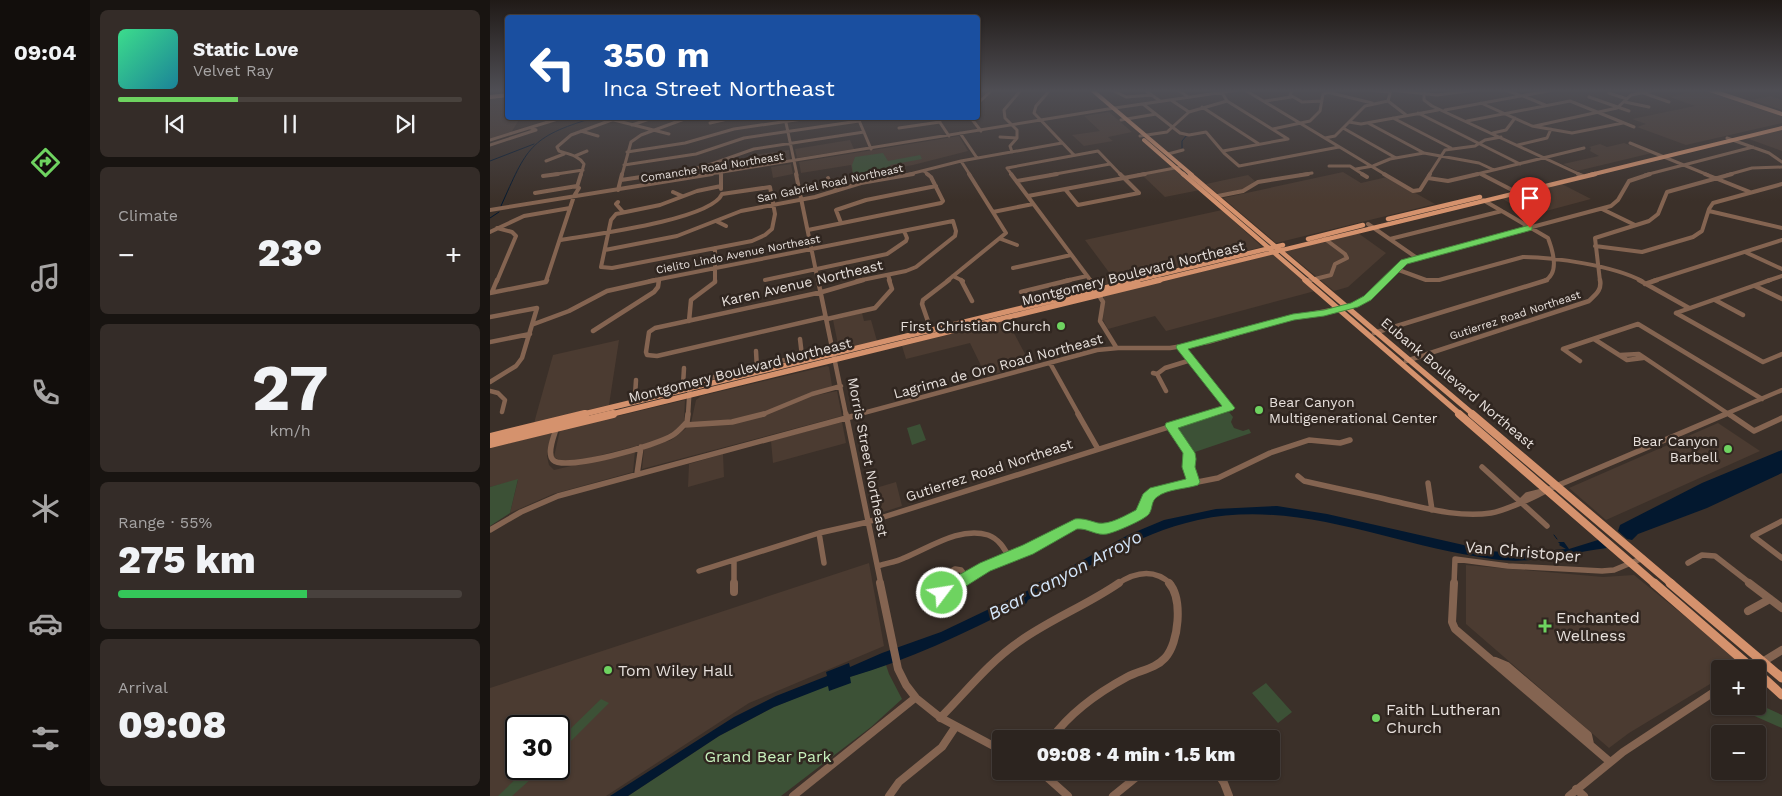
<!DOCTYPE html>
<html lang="en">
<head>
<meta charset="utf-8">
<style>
  body { margin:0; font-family:"Work Sans",sans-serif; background:#342c28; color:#f1f3f6; height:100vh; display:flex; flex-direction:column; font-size:19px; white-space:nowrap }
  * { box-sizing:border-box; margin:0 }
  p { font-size:16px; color:#a6a4a4 }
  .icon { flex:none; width:28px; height:28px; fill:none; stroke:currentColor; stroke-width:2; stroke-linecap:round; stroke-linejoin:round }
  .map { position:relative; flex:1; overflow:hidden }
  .sheet { display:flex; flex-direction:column; gap:10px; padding:10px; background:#181411; width:400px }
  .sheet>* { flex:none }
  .guide { position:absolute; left:15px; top:15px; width:475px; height:105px; border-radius:5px; box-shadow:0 1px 4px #0004,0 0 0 1px #48413d; background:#1a4fa0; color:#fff; overflow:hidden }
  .tools { position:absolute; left:1221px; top:660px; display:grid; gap:10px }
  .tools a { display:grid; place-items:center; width:55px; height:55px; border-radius:5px; background:#2c241f; box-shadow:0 1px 4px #0004,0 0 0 1px #48413d; font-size:25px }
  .speed { position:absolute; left:15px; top:715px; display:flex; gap:10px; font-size:25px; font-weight:700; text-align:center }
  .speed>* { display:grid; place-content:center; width:65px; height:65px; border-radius:50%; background:#2c241f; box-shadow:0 1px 4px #0004,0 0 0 1px #48413d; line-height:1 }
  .speed .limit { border:2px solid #111; border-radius:8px; background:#fff; color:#111 }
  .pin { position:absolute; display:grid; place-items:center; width:42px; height:42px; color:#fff; margin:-51px -21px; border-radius:50% 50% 50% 0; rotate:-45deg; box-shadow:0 0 5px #0007 }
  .pin .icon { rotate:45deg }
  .me { position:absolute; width:55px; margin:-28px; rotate:59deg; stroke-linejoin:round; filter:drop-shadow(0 0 4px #0008) }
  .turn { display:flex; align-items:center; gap:18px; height:105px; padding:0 15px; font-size:22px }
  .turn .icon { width:65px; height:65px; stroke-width:2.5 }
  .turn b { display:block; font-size:35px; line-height:42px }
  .big { font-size:38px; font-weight:800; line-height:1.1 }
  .sheet .tile { flex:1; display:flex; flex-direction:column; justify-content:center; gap:8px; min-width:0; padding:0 18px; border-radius:8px; background:#342c28 }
  .sheet .dial { align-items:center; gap:0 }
  .dial b { font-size:65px; line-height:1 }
  .song { display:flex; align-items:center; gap:15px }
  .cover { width:60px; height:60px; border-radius:8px; background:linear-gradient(135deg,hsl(150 70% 55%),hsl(190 70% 35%)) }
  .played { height:5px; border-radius:2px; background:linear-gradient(90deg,#6ed360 35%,#48413d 35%) }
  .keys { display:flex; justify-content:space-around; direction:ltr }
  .heat { display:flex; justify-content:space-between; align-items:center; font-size:28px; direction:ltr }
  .charge { height:8px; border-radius:4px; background:linear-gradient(90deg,#34c759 55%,#48413d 0) }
  .trip { position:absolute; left:502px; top:730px; width:288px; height:50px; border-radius:5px; background:#2c241f; box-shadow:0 1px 4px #0004,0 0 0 1px #48413d; font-weight:800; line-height:50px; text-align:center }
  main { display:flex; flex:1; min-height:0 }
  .menu { display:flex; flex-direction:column; width:90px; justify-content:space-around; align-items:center; background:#120e0c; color:#a6a4a4 }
  .menu .icon { width:35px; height:35px }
  .menu .current { color:#6ed360 }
  .menu b { font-size:22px; color:#f1f3f6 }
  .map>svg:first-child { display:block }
</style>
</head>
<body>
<main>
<nav class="menu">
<b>09:04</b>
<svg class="icon current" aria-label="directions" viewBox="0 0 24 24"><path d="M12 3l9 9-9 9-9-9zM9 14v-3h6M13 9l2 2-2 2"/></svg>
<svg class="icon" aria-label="music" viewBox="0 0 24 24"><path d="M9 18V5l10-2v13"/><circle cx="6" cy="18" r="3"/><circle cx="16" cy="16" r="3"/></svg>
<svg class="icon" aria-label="phone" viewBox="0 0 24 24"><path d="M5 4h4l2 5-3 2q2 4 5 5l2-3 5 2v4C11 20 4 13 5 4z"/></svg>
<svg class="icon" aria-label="climate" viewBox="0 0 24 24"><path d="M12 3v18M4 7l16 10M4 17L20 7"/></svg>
<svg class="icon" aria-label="car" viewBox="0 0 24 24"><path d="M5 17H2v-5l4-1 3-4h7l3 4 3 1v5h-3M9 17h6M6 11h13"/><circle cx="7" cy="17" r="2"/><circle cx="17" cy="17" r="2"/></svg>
<svg class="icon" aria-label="filters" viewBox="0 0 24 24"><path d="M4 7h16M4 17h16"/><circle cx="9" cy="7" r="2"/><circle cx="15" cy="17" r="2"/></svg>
</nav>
<section class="sheet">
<div class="tile">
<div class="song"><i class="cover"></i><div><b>Static Love</b><p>Velvet Ray</p></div></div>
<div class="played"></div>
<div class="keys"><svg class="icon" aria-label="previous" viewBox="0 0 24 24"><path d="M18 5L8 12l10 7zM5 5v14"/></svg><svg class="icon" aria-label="pause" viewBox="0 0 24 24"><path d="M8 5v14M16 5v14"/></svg><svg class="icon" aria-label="next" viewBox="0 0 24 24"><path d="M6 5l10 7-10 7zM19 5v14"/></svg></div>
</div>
<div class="tile"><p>Climate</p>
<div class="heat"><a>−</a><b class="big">23°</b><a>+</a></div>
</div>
<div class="tile dial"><b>27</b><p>km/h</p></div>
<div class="tile"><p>Range · 55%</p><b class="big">275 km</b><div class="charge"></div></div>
<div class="tile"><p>Arrival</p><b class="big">09:08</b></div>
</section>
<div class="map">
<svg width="1292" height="796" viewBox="0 0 1292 796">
  <rect width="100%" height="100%" fill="#3b3029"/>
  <path fill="#4b3b31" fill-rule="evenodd" d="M1201,90H1217L1292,115V123L1196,145L1147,127L1156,124L1142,119L1205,106L1180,97L1201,92Z
    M17,95L18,118H30L21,133L0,140V97Z
    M1280,96L1292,100V110L1261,100Z
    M619,112L642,132L618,137L623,141L594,146L582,135L610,131L594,116Z
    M1292,130V151L1256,138Z
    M469,136L478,151L423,165L363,175L361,165L311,173L309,162Z
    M360,140L364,149L307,158L305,149Z
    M1134,143L1162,153L1087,171L1073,164L1109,156L1100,151L1101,148L1099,147L1110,144L1117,147Z
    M299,150L300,160L252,168V161L264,155Z
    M301,164L303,174L283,178L281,167Z
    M686,169L710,190L675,197L652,175Z
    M853,172L871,183L897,177L945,204L786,243L733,198Z
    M758,175L765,181L757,188L732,194H728L716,184Z
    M1070,183L1101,199L1041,215L1011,198Z
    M732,210L772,247L609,286L603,279L621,275L595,240Z
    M868,233L896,253L858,287L844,291L795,251Z
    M783,254L825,291L676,331L665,316L618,329L613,320L614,296Z
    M372,313L374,321L381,320L387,341L349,349L343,320Z
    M517,320L541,365L496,376L480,343L416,359L412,346Z
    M129,340L119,405L44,423L63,355Z
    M337,366L339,367L342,386L293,408L318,397L347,391L352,416L152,469L154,449L181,440L194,430L201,423L206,400L211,396Z
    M195,400L194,421L189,428L174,439L84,462L74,463L64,457L70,430Z
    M352,422L356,443L283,463L281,441Z
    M1228,423L1270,451L1116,520L1079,488Z
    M56,434H62L57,456L59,465L64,470L145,451L143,472L63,494L20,513L28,480L0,487V448Z
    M233,454L234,477L198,487L199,464Z
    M406,482L412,506L384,515L379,490Z
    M379,563L394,646L259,703L116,796H0V688ZM26,726H69V769H26Z
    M976,565L1113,577L1144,575L1244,656L1249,667L1230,669V678L1139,733L1119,748L976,624Z"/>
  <path fill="#3c5136" d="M393,153L398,161L430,155L432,159L400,165L402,169L363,175L362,165L365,157Z
    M739,412L743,417L741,422L744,428L753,431L759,429L761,433L705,452L687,428Z
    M430,424L436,440L422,445L417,428Z
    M28,479L20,513L0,526V487Z
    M396,665L399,674L412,699L381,727L291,796H138L229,736L284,707L347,681Z
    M776,683L802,712L788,723L762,693Z
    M111,699L119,703L70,752L69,751V748L76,740L72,737Z
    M1268,704L1292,715V728L1260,714V706H1268Z
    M36,769H52L22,796H8Z"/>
  <path fill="#03182f" d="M1292,450V473L1217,508L1148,534L1142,540L1137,539L1128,531L1130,525L1212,483Z
    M787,506L837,514L1000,551L1027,553L1076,549L1069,545L1070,544L1068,542H1074L1079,549L1108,540L1117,548C1077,553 1044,565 1002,559C903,546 809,498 708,520C643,534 597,570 538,600L536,604L534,603C478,632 420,660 360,677L361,683L339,691L338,686L284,707L229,736L138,796H120L244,717L286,696L337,676L336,672L359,663L360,667L392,653L451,632L543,588L542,585L564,576L638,535L674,520L726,509Z"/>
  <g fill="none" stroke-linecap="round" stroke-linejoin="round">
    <path stroke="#03182f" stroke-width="1" d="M692,148V141L697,135
      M0,161L44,144
      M11,206C37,148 39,137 103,118
      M0,218L9,212
      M1064,535L1067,539"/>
    <path stroke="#846451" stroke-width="3" d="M560,90L546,106L544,113L584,155
      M622,90L636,97L662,95
      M655,90L670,101
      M688,90L698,97
      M755,90L896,175
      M802,90L800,95L812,102L832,101
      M879,90L900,92
      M901,90L947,95L986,90
      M901,90L898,101L916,115
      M934,90V100L942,106L1091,175
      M1016,90L1029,95
      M1145,90L1179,102
      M1289,90L1292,91
      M731,91L737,101L798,139
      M837,92L882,103
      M1119,93L1137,99
      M1033,96L1055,105
      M1099,97L1139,111
      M681,100L699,112
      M775,101L801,97
      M1135,102L1159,107
      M488,103L502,90
      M991,103L1042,126L1082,133L1133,123
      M653,104L690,133L699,135L716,132L734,153L749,166L849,147
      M712,107L769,144
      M955,110L1063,90
      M928,113L1030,164
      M295,118L307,175
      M368,118L381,149
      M447,118L459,136
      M481,118L491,131
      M903,118L961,148
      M124,120L179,134
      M631,120L666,114
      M977,121L1080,101L1144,127
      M859,122L871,124L948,110
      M220,123L242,118
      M878,123L934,153
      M142,125L162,118
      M1045,126L1127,108L1141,95L1165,90
      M409,128L450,122
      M853,128L906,158
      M783,129L820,121L830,111L833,94L845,90
      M91,131L108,136
      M470,133L487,158
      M1003,133L1016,130L1025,118
      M650,136L677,132L699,112L737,101
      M510,137L527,138
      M835,138L845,136L875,106L898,101
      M1237,138L1279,153L1292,162
      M0,140L71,118
      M1140,143L1218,175
      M0,145L46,130L41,128
      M1028,145L1057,138L1061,129
      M733,151L798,139
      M137,152L195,143L244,129L319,118
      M522,152L520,146L527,138V130L515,118L514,110L531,90
      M678,154L693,150
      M85,156L97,151
      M56,161L74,154
      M471,161L480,175
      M224,164L231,169V175
      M134,165L206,154L254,138L369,121
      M839,166H860L874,175
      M866,169L883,166L900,159L934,153L989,163L1004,170
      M434,171L439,175
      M991,174L993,175
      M60,175L93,170
      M91,175L94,164C88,155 78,154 69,151L67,147L81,135L127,118
      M132,175L141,142L151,135L197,118
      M163,175L213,167L264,149L374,132
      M214,175L618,109L748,90
      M416,175L471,161L572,143
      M522,175L517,168L608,151L631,175
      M560,175L620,164
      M648,175L690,167
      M810,175L822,173
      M939,175L955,150L985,146L995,140L1011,137
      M983,175L1094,148
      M1155,175L1263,147
      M1237,175L1262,168L1292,167"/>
    <path stroke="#846451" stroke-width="4" d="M231,174V189
      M306,174L328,281
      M521,174L601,281
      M630,174L649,193
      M872,174L877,177
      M894,174L923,191L930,190L940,174
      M991,174L1026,192
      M1088,174L1093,176
      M1215,174L1260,192
      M53,176L68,174
      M338,178L341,185L348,190
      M938,178L958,181L988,174
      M131,180L171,174
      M527,181L567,174
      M231,186L207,191L170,205L126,214L121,220L111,267L122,268L262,241L275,235L282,229L285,214L280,187L232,194
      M575,189L588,205L649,193
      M128,190L132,174
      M183,192L192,196
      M45,193L87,186
      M538,196L655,174
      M728,196L753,191L768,182L818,174
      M993,200L1058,238C1063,251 1070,274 1054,281
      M128,202L126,204L133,212
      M1112,209L1145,225
      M0,210L222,174
      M1219,211L1292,228
      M503,212L543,204
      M226,221L236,226
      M351,223L346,210L376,200L446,186
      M878,224L927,258
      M318,230L451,203L453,201L441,177L437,174
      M0,232L34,216L80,208
      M511,239L527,245
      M900,239L1012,211
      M71,240C100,235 221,220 232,194
      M1105,246L1152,252L1203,237L1212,231L1219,209L1223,203L1292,184
      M225,248V281
      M115,250L187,236L251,211L325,197L371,183L423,174
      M1255,252L1292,269
      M523,268L581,255
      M906,269L936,280H949L1033,257C1065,257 1124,266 1152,281
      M398,275L400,281
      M463,276L473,281
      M275,280L397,254L416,241L417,238L414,231
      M7,281L26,236L22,232L7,228
      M56,281L84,196L89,188L87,187L91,174
      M160,281L463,221L466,231L465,236L426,267L416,271L367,281
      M457,281L516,233L479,174
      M575,281L597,276
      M817,281L841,275L845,264L857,258L855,254L835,239
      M894,281L905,269L918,260L1121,206L1128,200L1139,181L1160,174
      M1110,281L1105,238L1159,221L1168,214L1177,192L1242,174
      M1163,281L1292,240
      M1277,281L1292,276"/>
    <path stroke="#846451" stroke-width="4.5" d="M328,280L356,415
      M471,280L482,301
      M600,280L613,302L610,321L626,347
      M1149,280L1199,308
      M817,281L821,280
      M1155,284L1167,280
      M1265,286L1292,299
      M2,292L7,280
      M531,292L580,280
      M0,293L56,282L57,280
      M1225,300L1253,315
      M1186,313L1273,362L1292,354
      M1186,313L1280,280
      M0,317L47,308L32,358L26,366L0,382
      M336,317L167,356L157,355L156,352L159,332L165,328L332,292L373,280
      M337,319L385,308L402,289L399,280
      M199,321L201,300L225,282V280
      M44,324L79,311L117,291L166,280
      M103,331L164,292L168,287L169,280
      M442,333L432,304L433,300L459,280
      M884,333L1057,280
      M310,339L312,356
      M1104,339L1137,360L1153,358
      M0,342L40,334
      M691,347L739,408L716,415
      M266,351L267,369
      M1130,355L1149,354L1240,415
      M916,361L1099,301C1106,294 1112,290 1110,280
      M1090,361L1073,349L1148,324L1272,399
      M560,363L589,415
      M663,373L667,374L676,391
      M667,374L675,368L701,360
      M146,380L145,396L324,353
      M193,385L194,368
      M0,391L8,393L15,400L12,412
      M198,415L200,383
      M271,415L322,394L351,386
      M366,415L607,350L628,348H680L718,342L800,318L862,306L877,299L895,280
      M1233,415L1292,390"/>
    <path stroke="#846451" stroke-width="5.5" d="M356,414L391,584
      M588,414L608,449
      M1239,414L1264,431L1292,418
      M195,425L242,422L274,414
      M67,426C65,434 56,453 63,460C75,472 168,445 183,435C188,432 193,426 197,422L198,414
      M681,426L699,453L698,467L703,482
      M992,467L1057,526
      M147,474L151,447
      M808,476L814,481C844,488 874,494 903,501C935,508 969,518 1001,513C1014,511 1045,497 1057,490
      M938,483L942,510
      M1030,502L1037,495L1057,490L1236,414
      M1292,521L1263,536L1292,558
      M0,530L31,512L68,496L371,414
      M329,533L334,563
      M244,560V584
      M1198,563L1212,555L1225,556L1261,584
      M388,566C397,563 406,562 414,558C439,548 470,526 498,535C509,539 514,548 519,557
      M209,571L329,533L378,522L720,414
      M477,578L495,567L538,549L585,524L611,529L642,519L654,511L660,495L667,490L728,478L780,453L819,440L850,443L860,440
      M443,584L444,581L465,569L471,570L477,578
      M467,584L477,578
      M627,584C645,572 664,568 681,584
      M964,584L965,559L1018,566L1112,571L1124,570L1153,558"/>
    <path stroke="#846451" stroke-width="8" d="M244,583V592
      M390,583L408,669L416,685L426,698L451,718L511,750
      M443,583L441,588L445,593H452L469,583
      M964,583L962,622L965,629L1119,761
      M1259,583L1292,608
      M1258,611L1280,599
      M1005,661L1017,666L1098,735L1100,744
      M1261,669L1292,650
      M450,718C476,692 499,662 530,641C561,619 597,605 629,583
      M561,739C580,713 609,692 637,677C650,670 665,669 675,658C689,643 693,599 679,583
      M550,771L578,796
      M726,771L734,783L739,796
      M1086,789L1094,796
      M303,796L425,698
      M399,796L409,782L452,747L466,726
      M623,796L654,771
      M1079,796L1133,752L1230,688"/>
    <path stroke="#d5926d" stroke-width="4" d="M602,90L702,175
      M1220,90L1292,114
      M0,97L18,95
      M654,140L694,175
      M1100,175L1292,128"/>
    <path stroke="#d5926d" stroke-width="4.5" d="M693,174L817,281
      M700,174L826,281
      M898,219L990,197
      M818,239L873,225
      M643,281L793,245
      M665,281L1105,174"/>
    <path stroke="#d5926d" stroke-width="5.5" d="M815,280L971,415
      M825,280L984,415
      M90,415L648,280
      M118,415L670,280"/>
    <path stroke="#d5926d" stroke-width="8" d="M969,414L1165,584
      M982,414L1182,584
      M0,437L95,414
      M0,444L123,414"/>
    <path stroke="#d5926d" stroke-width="9" d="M1164,583L1263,669
      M1180,583L1292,678
      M1268,673L1292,695"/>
  </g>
  <linearGradient id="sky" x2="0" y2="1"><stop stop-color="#201a17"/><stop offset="0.45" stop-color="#4f4e54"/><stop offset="1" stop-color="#4f4e54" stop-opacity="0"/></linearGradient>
  <rect width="1292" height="201" fill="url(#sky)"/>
  <path fill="#6ed360" stroke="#48893e" d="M1040,225L1042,226V230L917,264L881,300L868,307L834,316L804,320L698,349L745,408L743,410L688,428L705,453L706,459L705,467L710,482L708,485C696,489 677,489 667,497C661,501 663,508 659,514C654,520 626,532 617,534C606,536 598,528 587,529L543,554L500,571L457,598L452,600L446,598L444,593L446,588L490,563L533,545L585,519C594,518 600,521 608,523C620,525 636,515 646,510L653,494L660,488L696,479L692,467L693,453L675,426L676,423L732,406L687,349L686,347L687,345L803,314L834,310L861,303L874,296L911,260Z"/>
  <g fill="#6ed360" stroke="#302620" stroke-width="2">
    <circle cx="571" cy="326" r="5"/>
    <circle cx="769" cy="410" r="5"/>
    <circle cx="1238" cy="449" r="5"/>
    <path d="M1052.5 618.5h5v5h5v5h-5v5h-5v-5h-5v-5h5z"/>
    <circle cx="118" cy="670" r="5"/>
    <circle cx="886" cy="718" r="5"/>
  </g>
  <g text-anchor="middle" stroke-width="5" stroke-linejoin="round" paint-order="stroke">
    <g font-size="11" fill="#e7e0dc" stroke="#302620">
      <text transform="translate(222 167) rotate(-9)" y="4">Comanche Road Northeast</text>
      <text transform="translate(340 183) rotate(-12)" y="4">San Gabriel Road Northeast</text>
      <text transform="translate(248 254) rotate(-11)" y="4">Cielito Lindo Avenue Northeast</text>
      <text transform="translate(1025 315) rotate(-18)" y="4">Gutierrez Road Northeast</text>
    </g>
    <g font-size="14" fill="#e7e0dc" stroke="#302620">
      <text transform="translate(643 273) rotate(-14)" y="5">Montgomery Boulevard Northeast</text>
      <text transform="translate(312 283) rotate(-13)" y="5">Karen Avenue Northeast</text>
      <text transform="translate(508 366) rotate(-15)" y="5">Lagrima de Oro Road Northeast</text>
      <text transform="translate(250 370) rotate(-14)" y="5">Montgomery Boulevard Northeast</text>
      <text transform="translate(968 383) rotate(40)" y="5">Eubank Boulevard Northeast</text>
      <text transform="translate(378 457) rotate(79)" y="5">Morris Street Northeast</text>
      <text transform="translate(499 470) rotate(-18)" y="5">Gutierrez Road Northeast</text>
    </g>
    <g font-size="14" fill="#e7e0dc" stroke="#302620" text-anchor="end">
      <text x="561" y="331">First Christian Church</text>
      <text x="779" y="407" text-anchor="start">Bear Canyon<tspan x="779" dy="16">Multigenerational Center</tspan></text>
      <text x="1228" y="446">Bear Canyon<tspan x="1228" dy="16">Barbell</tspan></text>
    </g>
    <g font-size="16" fill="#e7e0dc" stroke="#302620">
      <text transform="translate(1033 551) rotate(5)" y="6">Van Christoper</text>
    </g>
    <g font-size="16" fill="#e7e0dc" stroke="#302620" text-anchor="start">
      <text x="1066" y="623">Enchanted<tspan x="1066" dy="18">Wellness</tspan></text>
      <text x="128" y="676">Tom Wiley Hall</text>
      <text x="896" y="715">Faith Lutheran<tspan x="896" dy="18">Church</tspan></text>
    </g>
    <g font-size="16" fill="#c6f0bb" stroke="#302620">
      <text x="278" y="762">Grand Bear Park</text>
    </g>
    <g font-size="18" font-style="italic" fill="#d4e6fa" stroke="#302620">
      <text transform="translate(575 575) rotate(-28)" y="6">Bear Canyon Arroyo</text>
    </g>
  </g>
</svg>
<div class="tools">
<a>+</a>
<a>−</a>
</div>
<div class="speed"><div class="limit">30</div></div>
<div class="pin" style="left:1040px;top:228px;background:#d93025"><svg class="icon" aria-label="arrive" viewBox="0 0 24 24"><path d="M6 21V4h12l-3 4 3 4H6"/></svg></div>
<svg class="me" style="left:452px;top:593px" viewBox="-20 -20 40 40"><circle r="17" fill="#6ed360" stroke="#fff" stroke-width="3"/><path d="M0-11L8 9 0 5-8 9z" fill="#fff"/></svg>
<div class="trip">09:08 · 4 min · 1.5 km</div>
<div class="guide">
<div class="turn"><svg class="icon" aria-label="left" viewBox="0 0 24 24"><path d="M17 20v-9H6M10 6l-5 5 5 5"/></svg><div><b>350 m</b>Inca Street Northeast</div></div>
</div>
</div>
</main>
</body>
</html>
